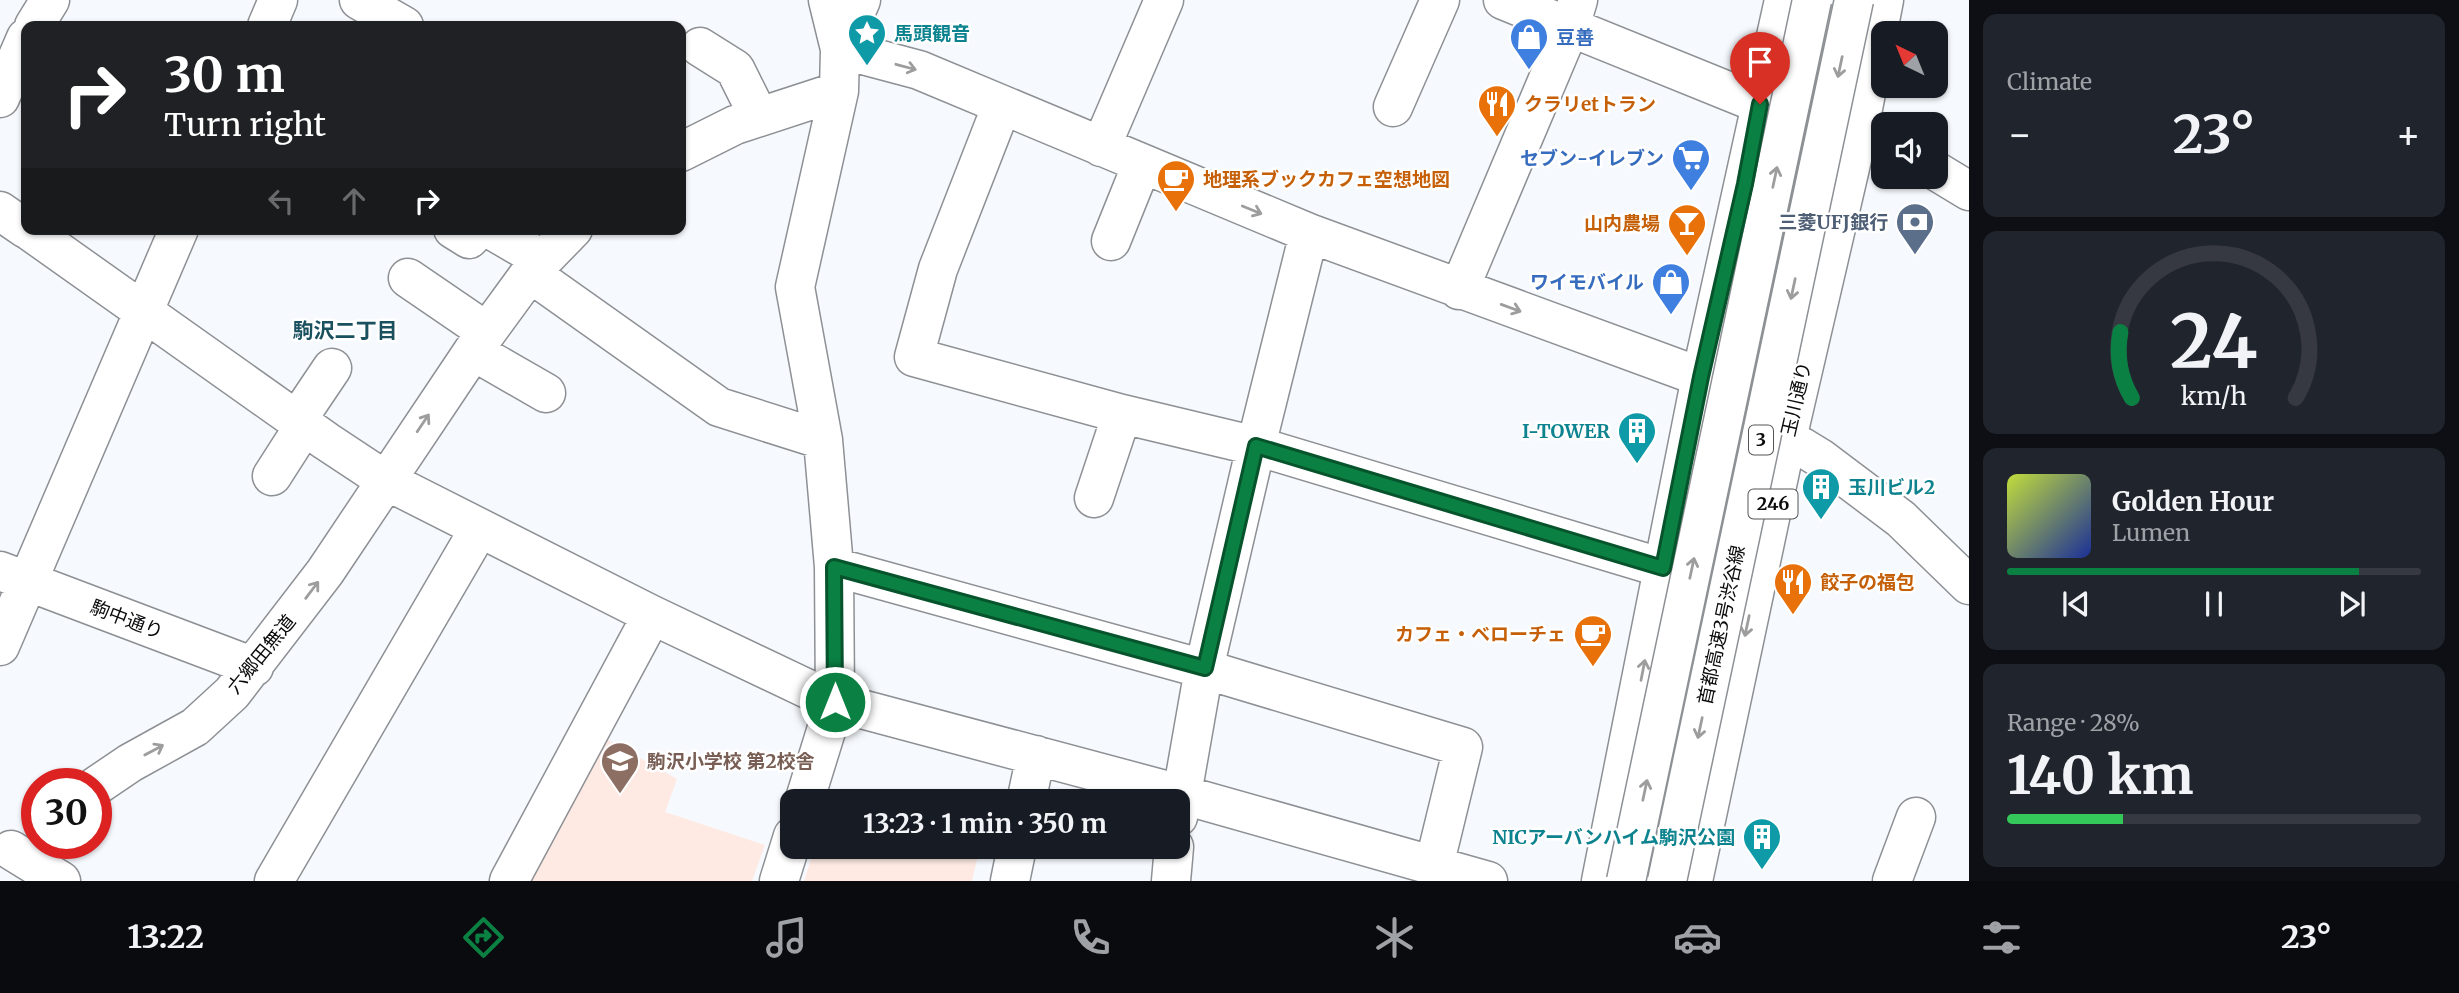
<!DOCTYPE html>
<html lang="en">
<head>
<meta charset="utf-8">
<style>
  body { margin:0; font-family:Merriweather,"Noto Sans JP",serif; background:#20242c; color:#f1f3f6; height:100vh; display:flex; flex-direction:column; font-size:26px; white-space:nowrap }
  * { box-sizing:border-box; margin:0 }
  p { font-size:23px; color:#9ea1a6 }
  .icon { flex:none; width:38px; height:38px; fill:none; stroke:currentColor; stroke-width:2; stroke-linecap:round; stroke-linejoin:round }
  .map { position:relative; flex:1; overflow:hidden }
  .drawer { display:flex; flex-direction:column; gap:14px; padding:14px; background:#0d0f14; width:490px }
  .drawer>* { flex:none }
  .hud { position:absolute; left:21px; top:21px; width:665px; height:214px; border-radius:14px; box-shadow:0 2px 5px #0004; background:#202124; color:#fff; overflow:hidden }
  .needle { width:46px; rotate:317deg }
  .controls { position:absolute; left:1871px; top:21px; display:grid; gap:14px }
  .controls a { display:grid; place-items:center; width:77px; height:77px; border-radius:14px; background:#171b24; box-shadow:0 2px 5px #0004; font-size:35px }
  .speed { position:absolute; left:21px; top:768px; display:flex; gap:14px; font-size:35px; font-weight:700; text-align:center }
  .speed>* { display:grid; place-content:center; width:91px; height:91px; border-radius:50%; background:#171b24; box-shadow:0 2px 5px #0004; line-height:1 }
  .speed .limit { border:10px solid #d22; background:#fff; color:#111 }
  .pin { position:absolute; display:grid; place-items:center; width:60px; height:60px; color:#fff; margin:-72px -30px; border-radius:50% 50% 50% 0; rotate:-45deg; box-shadow:0 0 7px #0007 }
  .pin .icon { rotate:45deg }
  .me { position:absolute; width:77px; margin:-38px; rotate:0deg; stroke-linejoin:round; filter:drop-shadow(0 0 5px #0008) }
  .turn { display:flex; align-items:center; gap:24px; height:147px; padding:0 28px; font-size:32px }
  .turn .icon { width:91px; height:91px; stroke-width:2.5 }
  .turn b { display:block; font-size:49px; line-height:60px }
  .lanes { display:flex; align-items:center; height:66px; padding:0 28px; background:#0003; justify-content:center; gap:35px; direction:ltr }
  .lanes .off { opacity:.35 }
  .big { font-size:52px; font-weight:700; line-height:1.1 }
  .drawer .tile { flex:1; display:flex; flex-direction:column; justify-content:center; gap:10px; min-width:0; padding:0 24px; border-radius:14px; background:#20242c }
  .drawer .dial { align-items:center; gap:0 }
  .dial svg { height:182px; overflow:visible; fill:none; stroke:#363941; stroke-width:7; stroke-linecap:round; text-anchor:middle }
  .dial text { fill:#f1f3f6; stroke:none }
  .song { display:flex; align-items:center; gap:21px }
  .cover { width:84px; height:84px; border-radius:10px; background:linear-gradient(135deg,hsl(70 70% 55%),hsl(230 70% 35%)) }
  .played { height:7px; border-radius:4px; background:linear-gradient(90deg,#0b8043 85%,#363941 85%) }
  .keys { display:flex; justify-content:space-around; direction:ltr }
  .heat { display:flex; justify-content:space-between; align-items:center; font-size:38px; direction:ltr }
  .charge { height:10px; border-radius:5px; background:linear-gradient(90deg,#34c759 28%,#363941 0) }
  .trip { position:absolute; left:780px; top:789px; width:410px; height:70px; border-radius:14px; background:#171b24; box-shadow:0 2px 5px #0004; font-weight:700; line-height:70px; text-align:center }
  .menu { display:flex; height:112px; justify-content:space-around; align-items:center; background:#090b0e; color:#9ea1a6 }
  .menu .icon { width:49px; height:49px }
  .menu .selected { color:#0b8043 }
  .menu b { font-size:32px; color:#f1f3f6 }
  main { display:flex; flex:1; min-height:0 }
  .map>svg:first-child { display:block }
</style>
</head>
<body>
<main>
<div class="map">
<svg width="1969" height="881" viewBox="0 0 1969 881">
  <rect width="100%" height="100%" fill="#f6f9fd"/>
  <path fill="#feeae3" d="M601,736L677,779L665,812L765,845L752,881H533L525,877Z
    M815,847H980L972,881H804Z"/>
  <g fill="none" stroke-linecap="round" stroke-linejoin="round">
    <defs>
      <path id="minor" d="M359,0L404,26
        M828,0L840,49L919,70L1309,233L1701,377
        M1503,0L1760,104
        M34,26L50,0
        M267,26L278,0
        M700,47L735,69L759,117
        M0,98L26,38
        M1002,105L938,269L914,357L1122,414L1256,446L1663,568
        M1393,107L1440,0
        M1101,147L1164,0
        M681,152L735,125L839,91
        M0,211L26,229
        M27,229L326,441L385,480L652,615L835,702L1180,794L1488,881
        M453,229L469,239L479,229
        M490,229L543,260
        M1111,241L1142,164
        M530,273L719,407L823,440
        M408,278L487,332
        M1459,290L1570,27L1578,0
        M473,351L546,393
        M297,420L332,368
        M1786,443L1802,447L1820,458L1901,519L1969,585
        M272,476L304,426
        M1094,498L1122,414
        M834,567L1204,669L1463,747L1434,866
        M0,571L254,667
        M0,646L179,229
        M96,786L130,763L195,727L232,693L325,572L473,351L530,273L573,229
        M804,802L835,702L834,567L823,440L795,287L839,91L840,49L861,0
        M1026,802L1036,755
        M1178,817L1204,669L1256,446L1309,233
        M11,850L61,881
        M274,881L479,529
        M509,881L652,615
        M779,881L793,836
        M1010,881L1017,847
        M1171,881L1174,847
        M1892,881L1916,817"/>
      <path id="major" d="M1760,104L1859,129L1883,142
        M1936,171L1969,191"/>
      <path id="highway" d="M1601,881L1701,377L1784,0
        M1693,881L1786,443L1859,129L1884,0"/>
    </defs>
    <use href="#minor" stroke="#8d9094" stroke-width="41"/>
    <use href="#major" stroke="#8d9094" stroke-width="41"/>
    <use href="#highway" stroke="#8d9094" stroke-width="41"/>
    <use href="#minor" stroke="#fff" stroke-width="38"/>
    <use href="#major" stroke="#fff" stroke-width="38"/>
    <use href="#highway" stroke="#fff" stroke-width="38"/>
    <defs>
      <path id="highway-bridge" d="M1626,881L1812,0
        M1667,881L1854,0"/>
    </defs>
    <use href="#highway-bridge" stroke="#8d9094" stroke-width="41" stroke-linecap="butt"/>
    <use href="#highway-bridge" stroke="#fff" stroke-width="38"/>
  </g>
  <defs><path id="oneway-shaft" d="M-6 0H5M1.5-3L5.5 0L1.5 3" fill="none" stroke-width="1.6" stroke-linecap="round" stroke-linejoin="round" transform="scale(1.75)"/></defs>
  <g stroke="#9d9d9e">
    <use href="#oneway-shaft" transform="translate(906 67) rotate(15)"/>
    <use href="#oneway-shaft" transform="translate(1840 67) rotate(102)"/>
    <use href="#oneway-shaft" transform="translate(1775 177) rotate(-78)"/>
    <use href="#oneway-shaft" transform="translate(1252 210) rotate(22)"/>
    <use href="#oneway-shaft" transform="translate(1793 289) rotate(102)"/>
    <use href="#oneway-shaft" transform="translate(1511 308) rotate(20)"/>
    <use href="#oneway-shaft" transform="translate(423 423) rotate(-56)"/>
    <use href="#oneway-shaft" transform="translate(1692 568) rotate(-78)"/>
    <use href="#oneway-shaft" transform="translate(312 590) rotate(-53)"/>
    <use href="#oneway-shaft" transform="translate(1747 626) rotate(102)"/>
    <use href="#oneway-shaft" transform="translate(1643 670) rotate(-79)"/>
    <use href="#oneway-shaft" transform="translate(1700 728) rotate(102)"/>
    <use href="#oneway-shaft" transform="translate(154 750) rotate(-28)"/>
    <use href="#oneway-shaft" transform="translate(1645 790) rotate(-78)"/>
  </g>
  <g fill="none" stroke-linecap="round" stroke-linejoin="round">
    <defs>
      <path id="route" d="M835,702L834,567L1205,668L1256,446L1663,568L1701,377L1745,184L1760,104"/>
    </defs>
    <use href="#route" stroke="#07532c" stroke-width="18"/>
    <use href="#route" stroke="#0b8043" stroke-width="12"/>
  </g>
  <defs>
    <symbol id="sight-pin" viewBox="-11 -11 22 30"><path d="M0 17L-7.5 6A9.5 9.5 0 1 1 7.5 6Z" fill="#0f9aa8" stroke="#fff"/><path d="M0-6L1.8-2.2L6-1.7L2.9 1.2L3.7 5.4L0 3.3L-3.7 5.4L-2.9 1.2L-6-1.7L-1.8-2.2Z" fill="#fff"/></symbol>
    <symbol id="shop-pin" viewBox="-11 -11 22 30"><path d="M0 17L-7.5 6A9.5 9.5 0 1 1 7.5 6Z" fill="#3f7fe0" stroke="#fff"/><path d="M-5-2.5h2.3a2.7 3.5 0 0 1 5.4 0H5L5.5 6h-11ZM-1.5-2.5h3a1.5 2.3 0 0 0-3 0Z" fill="#fff"/></symbol>
    <symbol id="restaurant-pin" viewBox="-11 -11 22 30"><path d="M0 17L-7.5 6A9.5 9.5 0 1 1 7.5 6Z" fill="#e8710a" stroke="#fff"/><path d="M-5-6h1v4h1v-4h1v4h1v-4h1v5L-1.5 .5V6h-2V.5L-5-1ZM5-6V6H3V1.5H1.5Q1.5-4 5-6Z" fill="#fff"/></symbol>
    <symbol id="supermarket-pin" viewBox="-11 -11 22 30"><path d="M0 17L-7.5 6A9.5 9.5 0 1 1 7.5 6Z" fill="#3f7fe0" stroke="#fff"/><path d="M-6-5.5h2.5l.6 2H6L4.5 2H-2.5L-4.4-4H-6ZM-1.5 3.2a1.3 1.3 0 1 0 .1 0ZM3 3.2a1.3 1.3 0 1 0 .1 0Z" fill="#fff"/></symbol>
    <symbol id="cafe-pin" viewBox="-11 -11 22 30"><path d="M0 17L-7.5 6A9.5 9.5 0 1 1 7.5 6Z" fill="#e8710a" stroke="#fff"/><path d="M-5.5-4.5H6V0H3Q3 3.5 0 3.5H-2.5Q-5.5 3.5-5.5 0ZM3-3.2v2h1.7v-2ZM-6 4.5H4V6H-6Z" fill="#fff"/></symbol>
    <symbol id="bank-pin" viewBox="-11 -11 22 30"><path d="M0 17L-7.5 6A9.5 9.5 0 1 1 7.5 6Z" fill="#5c6f8a" stroke="#fff"/><path d="M-6-4H6V4H-6ZM0-2.3a2.3 2.3 0 1 0 0 4.6a2.3 2.3 0 1 0 0-4.6Z" fill="#fff"/></symbol>
    <symbol id="bar-pin" viewBox="-11 -11 22 30"><path d="M0 17L-7.5 6A9.5 9.5 0 1 1 7.5 6Z" fill="#e8710a" stroke="#fff"/><path d="M-6-5H6L.8 .8V4.5H3.5V6h-7V4.5H-.8V.8Z" fill="#fff"/></symbol>
    <symbol id="building-pin" viewBox="-11 -11 22 30"><path d="M0 17L-7.5 6A9.5 9.5 0 1 1 7.5 6Z" fill="#0f9aa8" stroke="#fff"/><path d="M-4-6H4V6H1V3H-1V6H-4ZM-2.5-4.3h1.7v1.8h-1.7ZM.8-4.3h1.7v1.8H.8ZM-2.5-1h1.7V.8h-1.7ZM.8-1h1.7V.8H.8Z" fill="#fff"/></symbol>
    <symbol id="school-pin" viewBox="-11 -11 22 30"><path d="M0 17L-7.5 6A9.5 9.5 0 1 1 7.5 6Z" fill="#8d6e63" stroke="#fff"/><path d="M0-5L7-2L0 1L-7-2ZM-4 1L0 2.5L4 1V4Q0 6-4 4Z" fill="#fff"/></symbol>
  </defs>
  <g fill-rule="evenodd">
    <use href="#sight-pin" x="845" y="11" width="44" height="60"/>
    <use href="#shop-pin" x="1507" y="15" width="44" height="60"/>
    <use href="#restaurant-pin" x="1475" y="82" width="44" height="60"/>
    <use href="#supermarket-pin" x="1669" y="136" width="44" height="60"/>
    <use href="#cafe-pin" x="1154" y="157" width="44" height="60"/>
    <use href="#bank-pin" x="1893" y="200" width="44" height="60"/>
    <use href="#bar-pin" x="1665" y="201" width="44" height="60"/>
    <use href="#shop-pin" x="1649" y="260" width="44" height="60"/>
    <use href="#building-pin" x="1615" y="409" width="44" height="60"/>
    <use href="#building-pin" x="1799" y="465" width="44" height="60"/>
    <use href="#restaurant-pin" x="1771" y="560" width="44" height="60"/>
    <use href="#cafe-pin" x="1571" y="612" width="44" height="60"/>
    <use href="#school-pin" x="598" y="739" width="44" height="60"/>
    <use href="#building-pin" x="1740" y="815" width="44" height="60"/>
  </g>
  <g text-anchor="middle" stroke-width="5" stroke-linejoin="round" paint-order="stroke">
    <g fill="#fff" stroke="#545456" stroke-width="2">
      <rect x="1749" y="425.5" width="24" height="29" rx="5"/>
      <rect x="1748.5" y="489.5" width="49" height="29" rx="5"/>
    </g>
    <g font-size="18" font-weight="bold" fill="#0b0b0d">
      <text x="1761" y="446">3</text>
      <text x="1773" y="510">246</text>
    </g>
    <g font-size="19" font-weight="bold" fill="#0d838f" stroke="#fff" text-anchor="start">
      <text x="894" y="40">馬頭観音</text>
      <text x="1610" y="438" text-anchor="end">I-TOWER</text>
      <text x="1848" y="494">玉川ビル2</text>
      <text x="1735" y="844" text-anchor="end">NICアーバンハイム駒沢公園</text>
    </g>
    <g font-size="19" font-weight="bold" fill="#366cbe" stroke="#fff" text-anchor="end">
      <text x="1556" y="44" text-anchor="start">豆善</text>
      <text x="1664" y="165">セブン-イレブン</text>
      <text x="1644" y="289">ワイモバイル</text>
    </g>
    <g font-size="19" font-weight="bold" fill="#c56008" stroke="#fff" text-anchor="start">
      <text x="1524" y="111">クラリetトラン</text>
      <text x="1203" y="186">地理系ブックカフェ空想地図</text>
      <text x="1660" y="230" text-anchor="end">山内農場</text>
      <text x="1820" y="589">餃子の福包</text>
      <text x="1566" y="641" text-anchor="end">カフェ・ベローチェ</text>
    </g>
    <g font-size="19" font-weight="bold" fill="#4e5e75" stroke="#fff" text-anchor="end">
      <text x="1888" y="229">三菱UFJ銀行</text>
    </g>
    <g font-size="19" fill="#0b0b0d" stroke="#fff">
      <text transform="translate(1796 399) rotate(-77)" y="7">玉川通り</text>
      <text transform="translate(127 619) rotate(21)" y="7">駒中通り</text>
      <text transform="translate(1721 625) rotate(-78)" y="7">首都高速3号渋谷線</text>
      <text transform="translate(261 654) rotate(-51)" y="7">六郷田無道</text>
    </g>
    <g font-size="19" font-weight="bold" fill="#785e54" stroke="#fff" text-anchor="start">
      <text x="647" y="768">駒沢小学校 第2校舎</text>
    </g>
    <g font-size="21" font-weight="bold" fill="#1b515f" stroke="#fff">
      <text x="345" y="338">駒沢二丁目</text>
    </g>
  </g>
</svg>
<div class="controls">
<a><svg class="needle" viewBox="-14 -14 28 28"><path d="M0-13l5 13h-10z" fill="#e53935"/><path d="M0 13l5-13h-10z" fill="#9ea1a6"/></svg></a>
<a><svg class="icon" aria-label="sound" viewBox="0 0 24 24"><path d="M4 9h4l5-4v14l-5-4H4zM17 9q2 3 0 6"/></svg></a>
</div>
<div class="speed"><div class="limit">30</div></div>
<div class="pin" style="left:1760px;top:104px;background:#d93025"><svg class="icon" aria-label="arrive" viewBox="0 0 24 24"><path d="M6 21V4h12l-3 4 3 4H6"/></svg></div>
<svg class="me" style="left:835px;top:702px" viewBox="-20 -20 40 40"><circle r="17" fill="#0b8043" stroke="#fff" stroke-width="3"/><path d="M0-11L8 9 0 5-8 9z" fill="#fff"/></svg>
<div class="trip">13:23 · 1 min · 350 m</div>
<div class="hud">
<div class="turn"><svg class="icon" aria-label="right" viewBox="0 0 24 24"><path d="M7 20v-9h11M14 6l5 5-5 5"/></svg><div><b>30 m</b>Turn right</div></div>
<div class="lanes"><svg class="icon off" aria-label="left" viewBox="0 0 24 24"><path d="M17 20v-9H6M10 6l-5 5 5 5"/></svg><svg class="icon off" aria-label="ahead" viewBox="0 0 24 24"><path d="M12 20V5M6 11l6-6 6 6"/></svg><svg class="icon" aria-label="right" viewBox="0 0 24 24"><path d="M7 20v-9h11M14 6l5 5-5 5"/></svg></div>
</div>
</div>
<section class="drawer">
<div class="tile"><p>Climate</p>
<div class="heat"><a>−</a><b class="big">23°</b><a>+</a></div>
</div>
<div class="tile dial"><svg viewBox="0 0 100 80">
<path d="M14 69A42 42 0 1 1 86 69"/>
<path d="M14 69A42 42 0 0 1 9 40" stroke="#0b8043"/>
<text x="50" y="56" font-size="32" font-weight="700">24</text>
<text x="50" y="72" font-size="11">km/h</text>
</svg></div>
<div class="tile">
<div class="song"><i class="cover"></i><div><b>Golden Hour</b><p>Lumen</p></div></div>
<div class="played"></div>
<div class="keys"><svg class="icon" aria-label="previous" viewBox="0 0 24 24"><path d="M18 5L8 12l10 7zM5 5v14"/></svg><svg class="icon" aria-label="pause" viewBox="0 0 24 24"><path d="M8 5v14M16 5v14"/></svg><svg class="icon" aria-label="next" viewBox="0 0 24 24"><path d="M6 5l10 7-10 7zM19 5v14"/></svg></div>
</div>
<div class="tile"><p>Range · 28%</p><b class="big">140 km</b><div class="charge"></div></div>
</section>
</main>
<nav class="menu">
<b>13:22</b>
<svg class="icon selected" aria-label="directions" viewBox="0 0 24 24"><path d="M12 3l9 9-9 9-9-9zM9 14v-3h6M13 9l2 2-2 2"/></svg>
<svg class="icon" aria-label="music" viewBox="0 0 24 24"><path d="M9 18V5l10-2v13"/><circle cx="6" cy="18" r="3"/><circle cx="16" cy="16" r="3"/></svg>
<svg class="icon" aria-label="phone" viewBox="0 0 24 24"><path d="M5 4h4l2 5-3 2q2 4 5 5l2-3 5 2v4C11 20 4 13 5 4z"/></svg>
<svg class="icon" aria-label="climate" viewBox="0 0 24 24"><path d="M12 3v18M4 7l16 10M4 17L20 7"/></svg>
<svg class="icon" aria-label="car" viewBox="0 0 24 24"><path d="M5 17H2v-5l4-1 3-4h7l3 4 3 1v5h-3M9 17h6M6 11h13"/><circle cx="7" cy="17" r="2"/><circle cx="17" cy="17" r="2"/></svg>
<svg class="icon" aria-label="filters" viewBox="0 0 24 24"><path d="M4 7h16M4 17h16"/><circle cx="9" cy="7" r="2"/><circle cx="15" cy="17" r="2"/></svg>
<b>23°</b>
</nav>
</body>
</html>
